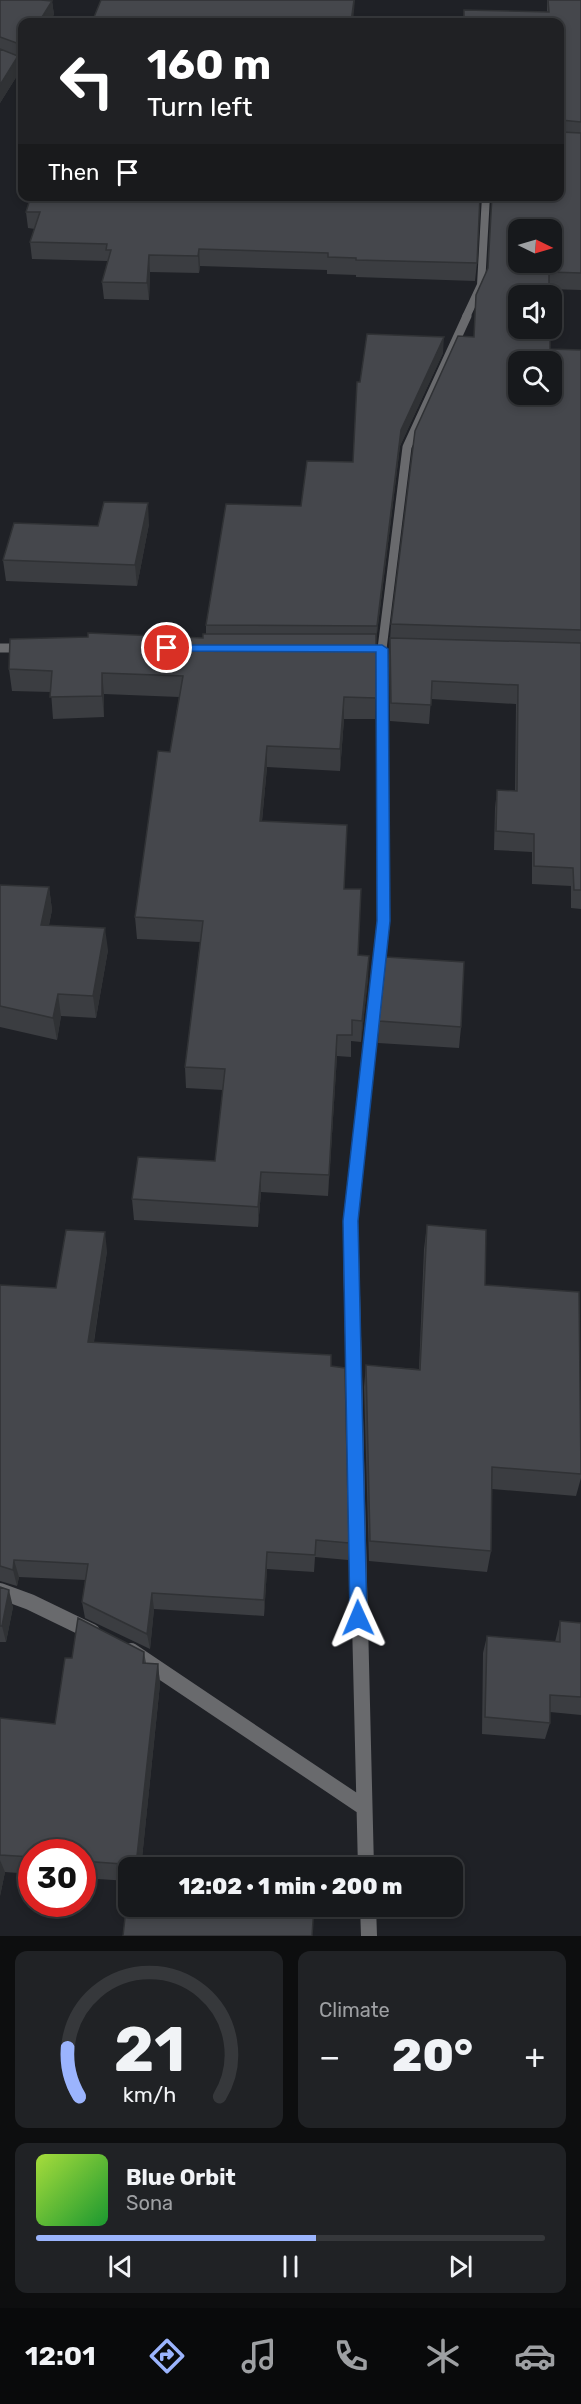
<!DOCTYPE html>
<html lang="en">
<head>
<meta charset="utf-8">
<style>
  body { margin:0; font-family:Rubik,sans-serif; background:#202225; color:#f1f3f6; height:100vh; display:flex; flex-direction:column; font-size:22px; white-space:nowrap }
  * { box-sizing:border-box; margin:0 }
  p { font-size:20px; color:#9ea0a3 }
  .icon { flex:none; width:33px; height:33px; fill:none; stroke:currentColor; stroke-width:2; stroke-linecap:round; stroke-linejoin:round }
  .map { position:relative; height:1936px; overflow:hidden }
  .drawer { display:flex; flex-direction:column; gap:15px; padding:15px; background:#0d0e0f; flex:1 }
  .drawer>* { flex:none }
  .top-card { position:absolute; left:18px; top:18px; width:546px; height:183px; border-radius:12px; box-shadow:0 3px 9px #0003,0 0 0 2px #36383b; background:#202124; color:#fff; overflow:hidden }
  .needle { width:39px; rotate:95deg }
  .buttons { position:absolute; left:508px; top:219px; display:grid; gap:12px }
  .buttons a { display:grid; place-items:center; width:54px; height:54px; border-radius:12px; background:#17191c; box-shadow:0 3px 9px #0003,0 0 0 2px #36383b; font-size:30px }
  .speed { position:absolute; left:18px; top:1839px; display:flex; gap:12px; font-size:30px; font-weight:700; text-align:center }
  .speed>* { display:grid; place-content:center; width:78px; height:78px; border-radius:50%; background:#17191c; box-shadow:0 3px 9px #0003,0 0 0 2px #36383b; line-height:1 }
  .speed .limit { border:9px solid #d22; background:#fff; color:#111 }
  .pin { position:absolute; display:grid; place-items:center; width:51px; height:51px; color:#fff; margin:-26px; border:3px solid #fff; border-radius:50%; box-shadow:0 2px 6px #0007 }
  .me { position:absolute; width:66px; margin:-33px; rotate:359deg; stroke-linejoin:round; filter:drop-shadow(0 0 4px #0008) }
  .turn { display:flex; align-items:center; gap:21px; height:126px; padding:0 30px; font-size:27px }
  .turn .icon { width:78px; height:78px; stroke-width:2.5 }
  .turn b { display:block; font-size:42px; line-height:51px }
  .then { display:flex; align-items:center; height:57px; padding:0 30px; background:#0003; gap:12px; font-size:22px }
  .big { font-size:45px; font-weight:800; line-height:1.1 }
  .drawer .tile { flex:1; display:flex; flex-direction:column; justify-content:center; gap:9px; min-width:0; padding:0 21px; border-radius:12px; background:#202225 }
  .drawer .dial { align-items:center; gap:0 }
  .dial svg { height:156px; overflow:visible; fill:none; stroke:#36383b; stroke-width:7; stroke-linecap:round; text-anchor:middle }
  .dial text { fill:#f1f3f6; stroke:none }
  .song { display:flex; align-items:center; gap:18px }
  .cover { width:72px; height:72px; border-radius:9px; background:linear-gradient(135deg,hsl(80 70% 55%),hsl(130 70% 35%)) }
  .played { height:6px; border-radius:3px; background:linear-gradient(90deg,#9bb4fd 55%,#36383b 55%) }
  .keys { display:flex; justify-content:space-around; direction:ltr }
  .heat { display:flex; justify-content:space-between; align-items:center; font-size:33px; direction:ltr }
  .drawer .tiles { flex:1; display:grid; gap:15px; grid-template-columns:1fr 1fr }
  .tile:last-child { grid-column:span 2 }
  .trip { position:absolute; left:118px; top:1857px; width:345px; height:60px; border-radius:12px; background:#17191c; box-shadow:0 3px 9px #0003,0 0 0 2px #36383b; font-weight:800; line-height:60px; text-align:center }
  .tabs { display:flex; height:96px; justify-content:space-around; align-items:center; background:#090a0b; color:#9ea0a3 }
  .tabs .icon { width:42px; height:42px }
  .tabs .on { color:#9bb4fd }
  .tabs b { font-size:27px; color:#f1f3f6 }
  .map>svg:first-child { display:block }
</style>
</head>
<body>
<div class="map">
<svg width="581" height="1936" viewBox="0 0 581 1936">
  <rect width="100%" height="100%" fill="#1f2126"/>
  <g fill="none" stroke-linecap="round" stroke-linejoin="round">
    <path stroke="#696a6d" stroke-width="8" d="M466,317L481,285L486,196"/>
    <path stroke="#696a6d" stroke-width="9" d="M0,648H25
      M382,726V649L407,447L467,316"/>
    <path stroke="#696a6d" stroke-width="12" d="M351,1254L350,1220L383,921L382,724"/>
    <path stroke="#696a6d" stroke-width="16" d="M351,1253L366,1868
      M0,1591L30,1602L92,1632
      M131,1651L362,1806
      M368,1906L369,1936"/>
    <path stroke="#696a6d" stroke-width="8" d="M0,57L22,65"/>
  </g>
  <path fill="#3b3d41" d="M0,0L52,1L54,15L22,22V59L18,58L20,71L0,103Z
    M547,0H581V290L549,289L550,349L581,350V909L571,908V886L532,884V852L494,850L495,808L497,790L515,791L516,704L431,699L429,724L390,721L389,656L391,624L474,337L476,295L488,269L492,196H560V22H463L464,10L547,12Z
    M31,196L477,263L475,281L356,277V275L327,274V270L200,266L199,273L150,272L149,300L104,299L102,282L107,265V261L32,259L30,242L35,229L28,228L26,212Z
    M443,353L400,446L376,641L375,719H344L340,771L267,767L262,821L346,846L344,889L358,955L368,978L361,1042L351,1041V1057L337,1056L328,1196L261,1192L258,1227L134,1220L132,1199L215,1161L223,1090L186,1088L185,1067L200,942L137,939L135,917L170,752L179,697L104,694V717L53,719L51,692L12,691L9,669L203,638L206,634V625L301,506L353,462L360,382Z
    M149,524L137,586L6,581L3,560L98,526Z
    M0,885L49,887L52,910L49,925L108,950L96,1018L61,1016L57,1040L0,1027Z
    M379,1021L461,1027L459,1048L378,1043Z
    M427,1225L485,1285L581,1414V1478L576,1496L492,1489L491,1551L487,1572L369,1561L364,1387L366,1365L419,1369L424,1249Z
    M107,1251L94,1342L331,1366L349,1543L348,1560L315,1557L314,1572L267,1569L264,1616L154,1609L150,1649L85,1618L82,1602L85,1580L19,1577L17,1586L0,1581V1285L56,1288Z
    M0,1587L13,1607L6,1642H0Z
    M560,1621L581,1623V1715L550,1712V1723L545,1739L482,1734L483,1653L487,1636L555,1642Z
    M144,1652L146,1663L158,1664L160,1684L141,1868H129V1906V1881L82,1878V1852H32V1874L5,1872L0,1896V1718L55,1724L72,1658Z"/>
  <path fill="#303235" d="M354,0H355L353,22H351Z
    M52,1L54,15L49,22H39Z
    M18,56L20,71L0,103V85Z
    M199,249L200,266L199,273L198,256Z
    M149,255L150,272L149,300L147,283Z
    M444,337L443,353L400,446L376,642L377,626L401,430Z
    M148,503L149,524L137,586L135,565Z
    M102,673L104,694V717L102,696Z
    M344,697V719L340,771V749Z
    M267,746V767L260,842V821Z
    M49,887L52,910L44,947L41,925Z
    M105,928L108,950L96,1018L93,996Z
    M369,956L368,978L361,1042L362,1021Z
    M58,994L61,1016L57,1040L53,1018Z
    M337,1035V1056L328,1196L329,1175Z
    M261,1172V1192L258,1227V1207Z
    M105,1232L107,1251L91,1360L88,1342Z
    M267,1552V1569L264,1616V1600Z
    M14,1560L19,1577L17,1586L13,1570Z
    M9,1590L13,1607L6,1642L2,1626Z
    M152,1593L154,1609L150,1649L147,1634Z
    M158,1664L160,1684L141,1868H137L136,1865Z
    M0,1860L5,1872L0,1896Z"/>
  <path fill="#45474c" stroke="#303235" stroke-width="1.5" fill-rule="evenodd" d="M0,0H41L52,1L39,22H22V45L0,37Z
    M101,0H354L351,22H92Z
    M548,0H581V122L561,120L560,122V22H464V10L549,12Z
    M0,49L18,56L0,85Z
    M560,130L561,132L581,133V273L549,272V296H519V328H550V349L581,350V630L391,624L415,431L458,336L474,337L476,295L488,268L492,196H560ZM519,230H552V262H519ZM519,362H552V394H519Z
    M31,196H480L477,263L356,260V258L328,257V253L199,249L198,256L149,255L147,283L102,282L111,250H106L107,244L30,242L40,212H26Z
    M367,334L444,337L401,430L377,626L206,625L226,504L301,506L307,461L353,462L357,382H360Z
    M104,502L148,503L135,565L3,560L14,523L98,526Z
    M88,633L203,638V634H376V698L344,697L340,749L267,746L260,821L347,825L344,889H361L358,955L369,956L362,1021L352,1020V1035H337L329,1175L261,1172L258,1207L132,1199L138,1157L215,1161L225,1069L185,1067L203,921L135,917L158,751L170,752L183,676L102,673V696L50,697L52,671L9,669L10,639L88,637Z
    M390,638L581,643V890H574L573,868L534,866V834L496,831L497,790L517,791L518,685L432,681L431,705L391,703Z
    M0,885L49,887L41,925L105,928L93,996L58,994L53,1018L0,1006Z
    M386,957L464,962L461,1027L379,1021Z
    M427,1225L486,1230L485,1285L579,1292L581,1474L492,1467L491,1551L370,1541L366,1365L420,1370Z
    M66,1230L105,1232L88,1342L331,1355V1366L345,1368L349,1543L316,1540L315,1555L267,1552L264,1600L152,1593L147,1634L82,1602L88,1564L14,1560L13,1570L0,1566V1285L56,1288Z
    M0,1587L9,1590L2,1626H0Z
    M78,1618L144,1652L143,1663L158,1664L136,1865L82,1861V1852H32V1857L0,1855V1718L55,1724L65,1658H72Z
    M560,1621L581,1623V1697L550,1695V1723L485,1717L487,1636L560,1642Z
    M129,1881V1906H314L312,1936H123Z"/>
  <path fill="#1a73e8" stroke="#114b97" stroke-width="1.5" d="M167,645H382L388,649L390,921L358,1221L367,1618L365,1625L358,1627L352,1625L350,1618L343,1221L377,921L376,652L163,651V646Z"/>
</svg>
<div class="buttons">
<a><svg class="needle" viewBox="-14 -14 28 28"><path d="M0-13l5 13h-10z" fill="#e53935"/><path d="M0 13l5-13h-10z" fill="#9ea0a3"/></svg></a>
<a><svg class="icon" aria-label="sound" viewBox="0 0 24 24"><path d="M4 9h4l5-4v14l-5-4H4zM17 9q2 3 0 6"/></svg></a>
<a><svg class="icon" aria-label="search" viewBox="0 0 24 24"><circle cx="10" cy="10" r="6"/><path d="M15 15l6 6"/></svg></a>
</div>
<div class="speed"><div class="limit">30</div></div>
<div class="pin" style="left:167px;top:648px;background:#d93025"><svg class="icon" aria-label="arrive" viewBox="0 0 24 24"><path d="M6 21V4h12l-3 4 3 4H6"/></svg></div>
<svg class="me" style="left:358px;top:1618px" viewBox="-20 -20 40 40"><path d="M0-17L14 15 0 8-14 15z" fill="#1a73e8" stroke="#fff" stroke-width="4"/></svg>
<div class="trip">12:02 · 1 min · 200 m</div>
<div class="top-card">
<div class="turn"><svg class="icon" aria-label="left" viewBox="0 0 24 24"><path d="M17 20v-9H6M10 6l-5 5 5 5"/></svg><div><b>160 m</b>Turn left</div></div>
<div class="then">Then<svg class="icon" aria-label="arrive" viewBox="0 0 24 24"><path d="M6 21V4h12l-3 4 3 4H6"/></svg></div>
</div>
</div>
<section class="drawer">
<div class="tiles">
<div class="tile dial"><svg viewBox="0 0 100 80">
<path d="M14 69A42 42 0 1 1 86 69"/>
<path d="M14 69A42 42 0 0 1 8 44" stroke="#9bb4fd"/>
<text x="50" y="56" font-size="32" font-weight="700">21</text>
<text x="50" y="72" font-size="11">km/h</text>
</svg></div>
<div class="tile"><p>Climate</p>
<div class="heat"><a>−</a><b class="big">20°</b><a>+</a></div>
</div>
<div class="tile">
<div class="song"><i class="cover"></i><div><b>Blue Orbit</b><p>Sona</p></div></div>
<div class="played"></div>
<div class="keys"><svg class="icon" aria-label="previous" viewBox="0 0 24 24"><path d="M18 5L8 12l10 7zM5 5v14"/></svg><svg class="icon" aria-label="pause" viewBox="0 0 24 24"><path d="M8 5v14M16 5v14"/></svg><svg class="icon" aria-label="next" viewBox="0 0 24 24"><path d="M6 5l10 7-10 7zM19 5v14"/></svg></div>
</div>
</div>
</section>
<nav class="tabs">
<b>12:01</b>
<svg class="icon on" aria-label="directions" viewBox="0 0 24 24"><path d="M12 3l9 9-9 9-9-9zM9 14v-3h6M13 9l2 2-2 2"/></svg>
<svg class="icon" aria-label="music" viewBox="0 0 24 24"><path d="M9 18V5l10-2v13"/><circle cx="6" cy="18" r="3"/><circle cx="16" cy="16" r="3"/></svg>
<svg class="icon" aria-label="phone" viewBox="0 0 24 24"><path d="M5 4h4l2 5-3 2q2 4 5 5l2-3 5 2v4C11 20 4 13 5 4z"/></svg>
<svg class="icon" aria-label="climate" viewBox="0 0 24 24"><path d="M12 3v18M4 7l16 10M4 17L20 7"/></svg>
<svg class="icon" aria-label="car" viewBox="0 0 24 24"><path d="M5 17H2v-5l4-1 3-4h7l3 4 3 1v5h-3M9 17h6M6 11h13"/><circle cx="7" cy="17" r="2"/><circle cx="17" cy="17" r="2"/></svg>
</nav>
</body>
</html>
